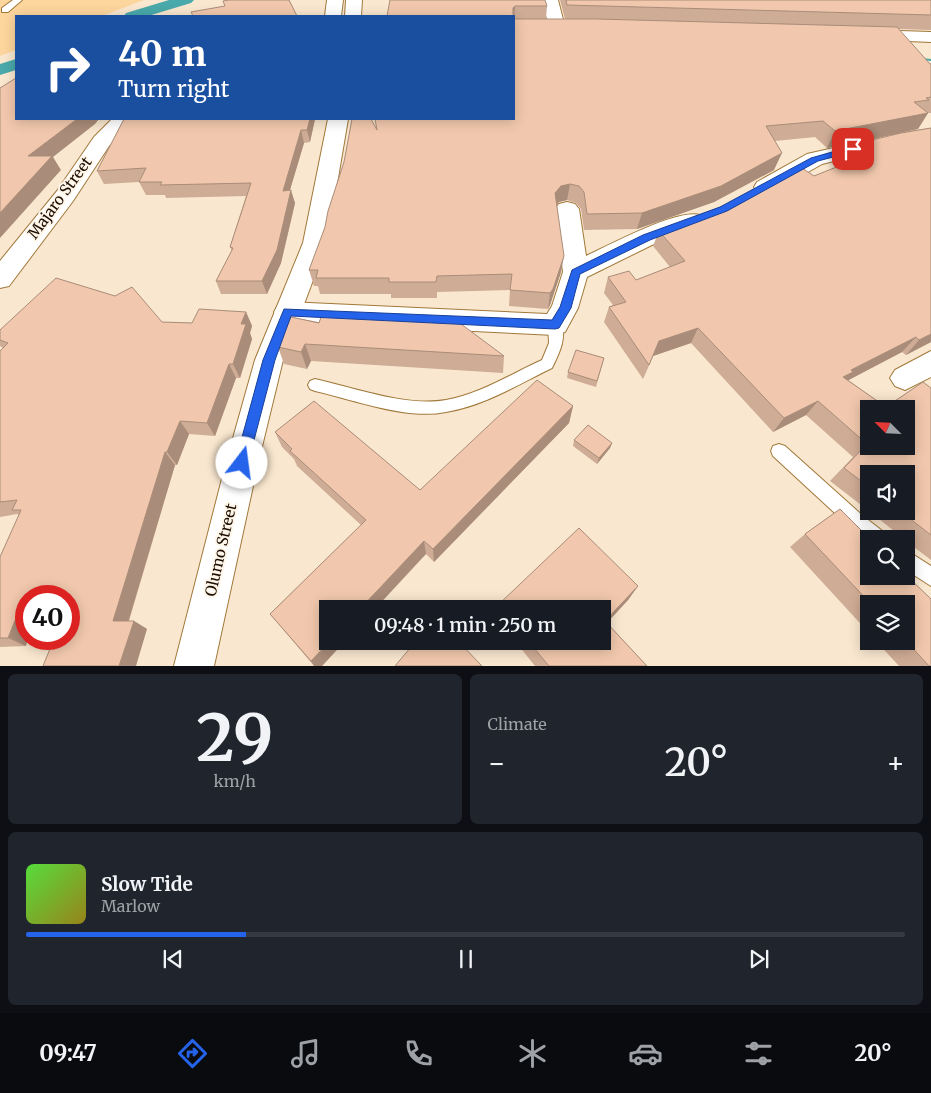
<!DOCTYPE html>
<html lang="en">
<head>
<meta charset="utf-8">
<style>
  body { margin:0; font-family:Merriweather,serif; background:#20242c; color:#f1f3f6; height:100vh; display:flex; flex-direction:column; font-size:19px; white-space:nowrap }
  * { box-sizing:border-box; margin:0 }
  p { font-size:16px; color:#9ea1a6 }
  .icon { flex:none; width:28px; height:28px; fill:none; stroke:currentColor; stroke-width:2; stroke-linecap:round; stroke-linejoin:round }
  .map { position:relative; height:666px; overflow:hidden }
  .side { display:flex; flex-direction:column; gap:8px; padding:8px; background:#0d0f14; flex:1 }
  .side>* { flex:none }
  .guide { position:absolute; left:15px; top:15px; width:500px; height:105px; border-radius:0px; box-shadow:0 2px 12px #0003; background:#1a4fa0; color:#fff; overflow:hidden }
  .needle { width:32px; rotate:294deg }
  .tools { position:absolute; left:860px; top:400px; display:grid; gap:10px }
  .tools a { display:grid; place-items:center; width:55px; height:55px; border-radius:0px; background:#171b24; box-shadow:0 2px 12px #0003; font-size:25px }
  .speed { position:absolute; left:15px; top:585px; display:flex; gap:10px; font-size:25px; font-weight:700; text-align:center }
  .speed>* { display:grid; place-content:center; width:65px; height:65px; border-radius:50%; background:#171b24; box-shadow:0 2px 12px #0003; line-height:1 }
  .speed .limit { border:8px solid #d22; background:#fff; color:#111 }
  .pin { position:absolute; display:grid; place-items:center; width:42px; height:42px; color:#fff; margin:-21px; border-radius:10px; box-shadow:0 2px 8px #0006 }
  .me { position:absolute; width:55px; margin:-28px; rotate:15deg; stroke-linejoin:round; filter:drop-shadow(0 0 4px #0008) }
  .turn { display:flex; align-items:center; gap:18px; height:105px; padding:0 20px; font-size:22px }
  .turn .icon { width:65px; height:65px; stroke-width:2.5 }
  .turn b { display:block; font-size:35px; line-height:42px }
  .big { font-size:38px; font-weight:600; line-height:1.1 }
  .side .widget { flex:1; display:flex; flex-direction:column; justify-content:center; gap:8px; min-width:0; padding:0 18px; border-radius:8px; background:#20242c }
  .side .dial { align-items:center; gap:0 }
  .dial b { font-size:65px; line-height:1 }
  .song { display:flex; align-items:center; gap:15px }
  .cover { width:60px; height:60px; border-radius:8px; background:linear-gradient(135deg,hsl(110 70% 55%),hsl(50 70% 35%)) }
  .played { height:5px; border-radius:2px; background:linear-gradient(90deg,#2563eb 25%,#363941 25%) }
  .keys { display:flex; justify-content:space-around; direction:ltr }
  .heat { display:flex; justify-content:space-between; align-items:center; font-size:28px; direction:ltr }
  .side .tiles { flex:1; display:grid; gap:8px; grid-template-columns:1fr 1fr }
  .widget:last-child { grid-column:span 2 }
  .trip { position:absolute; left:319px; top:600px; width:292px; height:50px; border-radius:0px; background:#171b24; box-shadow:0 2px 12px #0003; font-weight:600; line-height:50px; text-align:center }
  .dock { display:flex; height:80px; justify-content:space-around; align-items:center; background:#090b0e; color:#9ea1a6 }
  .dock .icon { width:35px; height:35px }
  .dock .active { color:#2563eb }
  .dock b { font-size:22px; color:#f1f3f6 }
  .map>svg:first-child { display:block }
</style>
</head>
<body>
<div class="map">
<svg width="931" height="666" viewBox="0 0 931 666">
  <rect width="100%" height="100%" fill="#f9e7cf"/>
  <path fill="#fdd69e" d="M0,0H144L102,16H16V50L0,56Z"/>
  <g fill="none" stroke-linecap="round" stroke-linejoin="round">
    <path fill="#4aa9aa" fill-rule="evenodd" d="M913,57L931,59V61L913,59Z"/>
    <path fill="#4aa9aa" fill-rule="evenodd" d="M169,0H194L191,3L148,16H124L126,13Z
      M16,59V70L0,75V64Z"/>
    <defs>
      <path id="lane" d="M13,0H22L8,12H2V8Z
        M555,320L560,321C568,336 559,354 552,368C519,384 484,406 446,412C406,420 355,400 315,391L310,389L308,385L310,381L315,379C355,388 406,407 446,400C480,394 511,374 542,360L549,343L548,325L550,321Z
        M779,444L785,446L863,516L885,533L888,539H869V542L851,528L773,456L771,451L773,446Z
        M906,550L931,566V586L906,570Z"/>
      <path id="street" d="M542,0H558L565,27L563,30H551L549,27Z
        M868,30L931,32V42L862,39L860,35L862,31Z
        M112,119H133L109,146L73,201L9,286L0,288V261L57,191L94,137Z
        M931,129V141L891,147L822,164L773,192L765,194L757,192L754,187L757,182L807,154L891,135Z
        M567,202L575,204L579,209L586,256C610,245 676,209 700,215L704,221L700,227L656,243L587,277L578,308L565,332L555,335L287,322L278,319L274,312L278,305L287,302L547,314L552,306L563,272L555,209L559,204Z
        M931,351V377L905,390L895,386L890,378L895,370Z"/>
      <path id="secondary" d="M327,0H343L341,16H325Z
        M346,0H362L361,16H345Z
        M328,119H348L327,243L283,360L258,463L214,666H174L226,463L255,360L303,243Z"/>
    </defs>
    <use href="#lane" stroke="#a1783a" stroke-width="2"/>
    <use href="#street" stroke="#a1783a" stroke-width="2"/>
    <use href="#secondary" stroke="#a1783a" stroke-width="2"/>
    <use href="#lane" fill="#fff" fill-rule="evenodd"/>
    <use href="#street" fill="#fff" fill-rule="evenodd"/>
    <use href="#secondary" fill="#fff" fill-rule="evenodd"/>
  </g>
  <path fill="#cfac95" d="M390,0L547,6L546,19H565L560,0H931V30L898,29L930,64H931V113H928L918,129L827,148L815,137L775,141L774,170L714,202L637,229L584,230L581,209L576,203L567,200L559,202L557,204L561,272L550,305L548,309L509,306L510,290L437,292V298H391V294H320L318,286H314L309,270L377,130Z
    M124,119H315L310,142L304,143L290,190L295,203L281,263L267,294H221L216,281L232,251L230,247L246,196L166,198L165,195H146L139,182L104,184L97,171Z
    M931,128V342L906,355L902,352L848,380L886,407L931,388V560L906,541V539H904L869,511H906L869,474V511L830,481L853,457L806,415L773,432L691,343L653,356L643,379L604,322L609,307L613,305L604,293L608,277L636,280L670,267L653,246L659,231L814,176L845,164L842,161L851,145Z
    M246,312L252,326L250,333L252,339L240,378H236L215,436L189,434L177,465H175L129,621H134L147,629L69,639V596H26V646L0,647V557L19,515L17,514L0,517V351L3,348L0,346V330L162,322L192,323Z
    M291,317L504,356L503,373L311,361L307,369L284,364L278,347Z
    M604,358L596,387L567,378L568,372Z
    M573,406L569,423L434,562L426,554L328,641H345L322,666H314L270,614L361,525L297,466L294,459L282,447L275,432L420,490Z
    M574,440L612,443L610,448L597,464L573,446Z
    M840,509L870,539H869V576H906V575L931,599V666H899L876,641H906V604H869V633L790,547L805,534Z
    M638,586L628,600L607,623L647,666H535L515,641H602V609H497L498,605Z"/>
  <path fill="#a98c79" d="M515,6L514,21L513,8Z
    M928,113L918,129L827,148L835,131Z
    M77,119H99L95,124L53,157L61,170L0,238V213L28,156Z
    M310,119H315L310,142L307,130Z
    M301,130L304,143L286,203L283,191Z
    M782,153L774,170L714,202L637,229L642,213Z
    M570,184L567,200L559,202L553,209L555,193L561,186Z
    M291,190L295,203L281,263L267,294L262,281Z
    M564,256L561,272L550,305L548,309L550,293Z
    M246,312L252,326L250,333L252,339L240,378L233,364L241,324Z
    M698,328L691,343L653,356L643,379L659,341Z
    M931,334V342L906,355L919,340Z
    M916,337L902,352L845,382L843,377L851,370Z
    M305,344L311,361L307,369L301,352Z
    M229,364L236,378L215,436L207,423Z
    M818,401L806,415L773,432L784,418Z
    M573,406L569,423L434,562L433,549Z
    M180,421L189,434L177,465L167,452Z
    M612,443L610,448L597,464L599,458Z
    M165,452L175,465L126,629L113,621Z
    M424,541L426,554L375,609H360Z
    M638,586L628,600L602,628L605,621Z
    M20,608L26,611V639H28L26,646L8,638Z
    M134,621L147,629L136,666H119Z
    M330,641H345L322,666H314L311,661Z"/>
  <path fill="#f1c8ad" stroke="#a98c79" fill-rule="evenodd" d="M229,0H289L297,16H193L191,12L225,6L223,1Z
    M390,0H545L547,6H515L513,8V16H387Z
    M566,0H931V15L567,5Z
    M514,19H596L897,27L930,64H931V97L926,98L929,100L914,102L928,113L835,131L823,121L766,126L782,153L721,186L642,213L587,214L584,192L579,186L570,184L561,186L555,193L564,256L553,289L550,293L510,290L512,274L437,276L436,282H389V278H316L318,270H309L325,227L328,211L344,162L352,119H371L377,130L375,119H514Z
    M16,78V119H77L28,156H52L0,213V88Z
    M124,119H310L307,130H301L283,191L291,190L277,250L262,281H216L233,248L230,247L251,183L160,185L162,182H139L146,168L97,171Z
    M931,128V334L919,340L916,337L851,370L853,372L843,377L886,407L923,382L931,388V535L900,511H906V474H869V487L844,468L867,444L818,401L784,418L698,328L659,341L649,365L609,307L626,302L608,277L629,271L636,280L685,261L659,231L739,200L792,171L802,168L814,176L864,156L851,145L901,133ZM869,409H906V446H869Z
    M56,278L115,296L132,287L162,322L192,323L199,309L246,312L241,324H246L233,364H229L207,423L180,421L167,452H165L113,621H134L119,666H43L54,639H69V596H26V608H20L8,638H0V557L21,510H12L17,500L0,502V351L8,343L0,340V330Z
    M322,314L457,321L504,356L305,344L301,352L278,347L291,317L319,323Z
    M576,350L604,358L597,381L568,372Z
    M537,380L573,406L433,549L424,541L360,609H328V641H330L311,661L270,614L366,520L290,451L292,449L275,432L314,401L420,490Z
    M588,425L612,443L599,458L574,440Z
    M840,509L870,539H869V576H906V575L931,599V666H929L906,641V604H871L805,534Z
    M579,528L638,586L605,621L647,666H549L528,641H602V609H501L498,605Z
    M416,641H458L482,666H395Z"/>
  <path fill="#2563eb" stroke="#184099" d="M853,146L857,149L856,151L818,161L727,211L650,240L580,274L571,308L559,328L555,329L291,316L275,360L248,463L246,467L242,469L237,467L235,463L263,360L284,309L552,320L560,307L572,270L643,235L720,207L811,158Z"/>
  <g text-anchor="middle" stroke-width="4" stroke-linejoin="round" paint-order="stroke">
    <g font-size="15" fill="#1d0d00" stroke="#fff6ea">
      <text transform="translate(60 198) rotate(-54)" y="5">Majaro Street</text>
      <text transform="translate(221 550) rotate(-77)" y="5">Olumo Street</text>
    </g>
  </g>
</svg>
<div class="tools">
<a><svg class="needle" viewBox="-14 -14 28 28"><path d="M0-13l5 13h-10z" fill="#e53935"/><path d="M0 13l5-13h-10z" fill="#9ea1a6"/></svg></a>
<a><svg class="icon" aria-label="sound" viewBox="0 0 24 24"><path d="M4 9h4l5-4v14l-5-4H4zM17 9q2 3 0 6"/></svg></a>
<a><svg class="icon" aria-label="search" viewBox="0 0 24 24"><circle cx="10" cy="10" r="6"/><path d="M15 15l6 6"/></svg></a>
<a><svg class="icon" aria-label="layers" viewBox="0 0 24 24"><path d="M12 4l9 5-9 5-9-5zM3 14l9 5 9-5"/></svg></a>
</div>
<div class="speed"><div class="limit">40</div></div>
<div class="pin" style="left:853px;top:149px;background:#d93025"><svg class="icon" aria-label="arrive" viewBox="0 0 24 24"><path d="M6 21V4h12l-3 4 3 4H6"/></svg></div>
<svg class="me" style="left:242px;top:463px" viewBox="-20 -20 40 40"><circle r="19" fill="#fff"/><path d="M0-13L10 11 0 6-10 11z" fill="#2563eb"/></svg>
<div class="trip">09:48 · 1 min · 250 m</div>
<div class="guide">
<div class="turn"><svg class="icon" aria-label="right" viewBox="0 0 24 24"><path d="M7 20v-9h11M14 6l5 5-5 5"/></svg><div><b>40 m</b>Turn right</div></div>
</div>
</div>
<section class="side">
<div class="tiles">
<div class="widget dial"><b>29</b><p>km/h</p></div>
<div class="widget"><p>Climate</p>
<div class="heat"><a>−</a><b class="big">20°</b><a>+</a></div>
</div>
<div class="widget">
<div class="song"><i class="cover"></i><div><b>Slow Tide</b><p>Marlow</p></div></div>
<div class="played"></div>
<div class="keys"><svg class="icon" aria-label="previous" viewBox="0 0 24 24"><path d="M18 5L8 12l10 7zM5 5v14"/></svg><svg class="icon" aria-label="pause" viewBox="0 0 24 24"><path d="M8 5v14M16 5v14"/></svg><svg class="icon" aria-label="next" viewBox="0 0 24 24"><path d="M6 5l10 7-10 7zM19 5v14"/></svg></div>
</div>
</div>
</section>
<nav class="dock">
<b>09:47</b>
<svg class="icon active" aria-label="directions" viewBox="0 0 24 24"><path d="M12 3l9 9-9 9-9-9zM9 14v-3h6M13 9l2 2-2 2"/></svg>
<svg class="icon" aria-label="music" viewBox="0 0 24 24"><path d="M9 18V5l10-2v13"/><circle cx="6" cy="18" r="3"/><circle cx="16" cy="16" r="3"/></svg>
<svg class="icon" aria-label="phone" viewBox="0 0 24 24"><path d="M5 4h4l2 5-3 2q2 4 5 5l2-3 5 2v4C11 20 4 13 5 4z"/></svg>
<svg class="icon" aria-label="climate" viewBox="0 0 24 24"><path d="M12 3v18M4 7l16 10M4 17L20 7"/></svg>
<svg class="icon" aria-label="car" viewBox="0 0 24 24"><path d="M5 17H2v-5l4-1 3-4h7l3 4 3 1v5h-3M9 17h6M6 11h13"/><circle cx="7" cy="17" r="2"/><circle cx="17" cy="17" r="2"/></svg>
<svg class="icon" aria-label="filters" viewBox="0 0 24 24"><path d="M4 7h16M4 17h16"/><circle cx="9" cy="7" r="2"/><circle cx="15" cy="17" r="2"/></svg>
<b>20°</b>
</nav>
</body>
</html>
